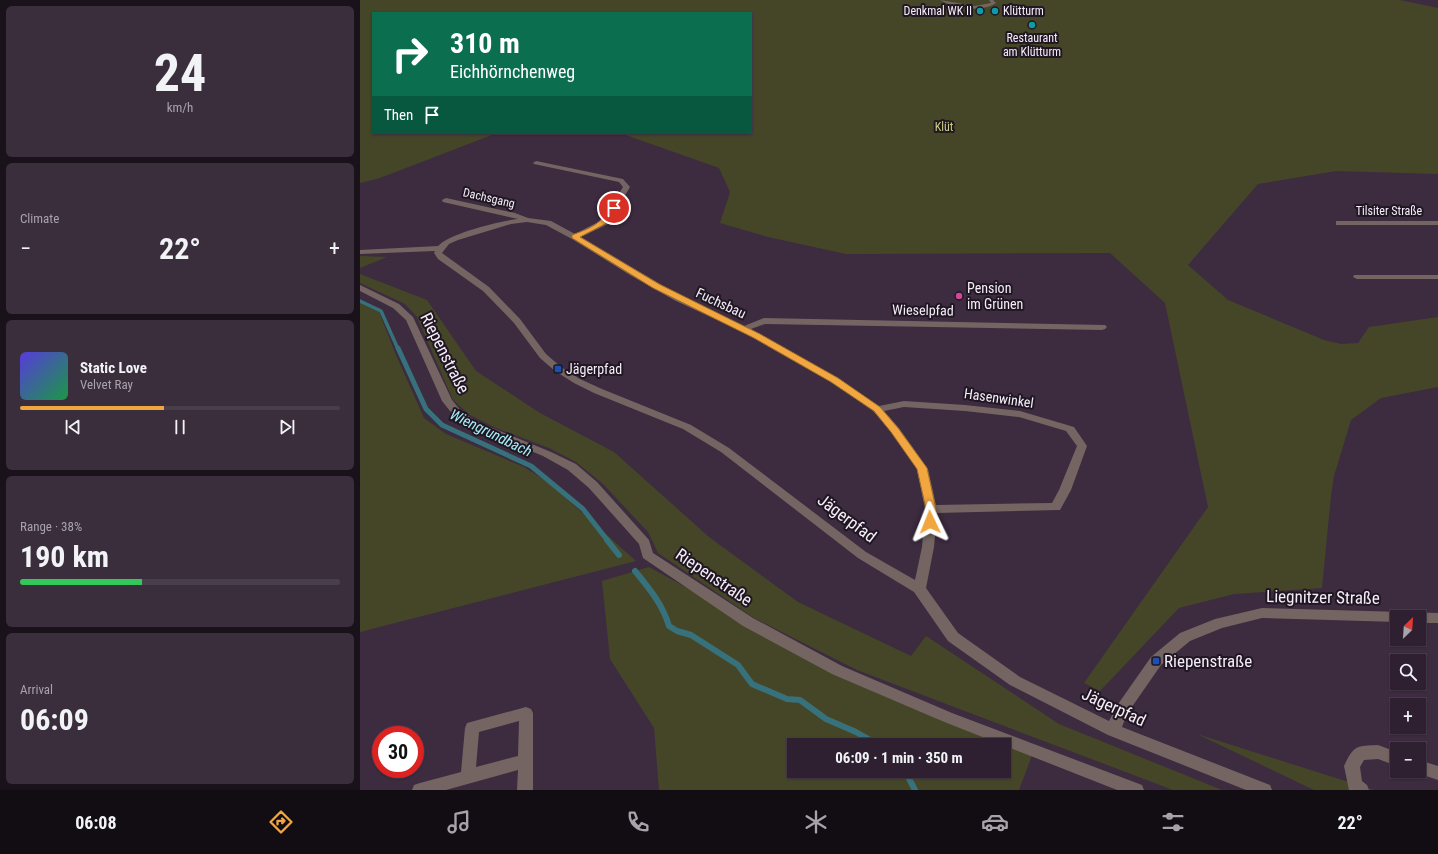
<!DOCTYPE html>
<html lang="en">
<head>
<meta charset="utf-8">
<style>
  body { margin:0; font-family:"Roboto Condensed",sans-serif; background:#3a2d3c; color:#f1f3f6; height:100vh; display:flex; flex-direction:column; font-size:15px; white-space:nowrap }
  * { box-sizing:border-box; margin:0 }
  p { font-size:13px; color:#a7a3ab }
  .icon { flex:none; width:22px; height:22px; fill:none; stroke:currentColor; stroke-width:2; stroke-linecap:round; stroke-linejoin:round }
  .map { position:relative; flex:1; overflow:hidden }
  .sheet { display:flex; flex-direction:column; gap:6px; padding:6px; background:#19121a; width:360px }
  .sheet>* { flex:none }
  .hud { position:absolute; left:12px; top:12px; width:380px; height:122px; border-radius:0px; box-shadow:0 1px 3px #0004,0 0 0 1px #493e4c; background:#0b6e4f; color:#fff; overflow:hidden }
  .needle { width:26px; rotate:25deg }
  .tools { position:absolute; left:1030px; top:610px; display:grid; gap:8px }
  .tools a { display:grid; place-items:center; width:36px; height:36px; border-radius:0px; background:#2e2030; box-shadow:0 1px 3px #0004,0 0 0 1px #493e4c; font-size:20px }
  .speed { position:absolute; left:12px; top:726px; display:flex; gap:8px; font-size:20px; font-weight:700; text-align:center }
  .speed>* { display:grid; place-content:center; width:52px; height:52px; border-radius:50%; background:#2e2030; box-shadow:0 1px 3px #0004,0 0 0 1px #493e4c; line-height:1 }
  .speed .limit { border:6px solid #d22; background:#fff; color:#111 }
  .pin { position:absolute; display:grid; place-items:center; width:34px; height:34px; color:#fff; margin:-17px; border:2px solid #fff; border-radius:50%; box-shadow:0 1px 4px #0007 }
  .me { position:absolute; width:44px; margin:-22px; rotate:358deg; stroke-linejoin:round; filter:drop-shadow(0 0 3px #0008) }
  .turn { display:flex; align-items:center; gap:14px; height:84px; padding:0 12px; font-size:18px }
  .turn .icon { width:52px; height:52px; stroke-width:2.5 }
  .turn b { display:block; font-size:28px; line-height:34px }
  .then { display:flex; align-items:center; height:38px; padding:0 12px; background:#0003; gap:8px; font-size:15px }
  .big { font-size:30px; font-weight:700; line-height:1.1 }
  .sheet .widget { flex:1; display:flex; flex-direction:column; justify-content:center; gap:6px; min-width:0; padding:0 14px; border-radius:6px; background:#3a2d3c }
  .sheet .dial { align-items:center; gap:0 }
  .dial b { font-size:52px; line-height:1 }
  .song { display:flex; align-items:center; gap:12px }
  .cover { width:48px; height:48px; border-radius:6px; background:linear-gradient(135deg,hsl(250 70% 55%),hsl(140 70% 35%)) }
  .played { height:4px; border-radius:2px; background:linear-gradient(90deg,#f1a63f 45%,#493e4c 45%) }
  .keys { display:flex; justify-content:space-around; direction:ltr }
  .heat { display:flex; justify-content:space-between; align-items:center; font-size:22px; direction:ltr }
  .charge { height:6px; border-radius:3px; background:linear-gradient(90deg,#34c759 38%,#493e4c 0) }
  .trip { position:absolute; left:427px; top:738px; width:224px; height:40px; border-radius:0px; background:#2e2030; box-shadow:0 1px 3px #0004,0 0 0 1px #493e4c; font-weight:700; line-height:40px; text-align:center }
  .menu { display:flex; height:64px; justify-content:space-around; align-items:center; background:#120d13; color:#a7a3ab }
  .menu .icon { width:28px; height:28px }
  .menu .selected { color:#f1a63f }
  .menu b { font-size:18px; color:#f1f3f6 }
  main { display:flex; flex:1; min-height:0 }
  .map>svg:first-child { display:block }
</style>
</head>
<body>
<main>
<section class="sheet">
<div class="widget dial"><b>24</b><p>km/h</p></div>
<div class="widget"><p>Climate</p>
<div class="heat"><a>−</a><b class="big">22°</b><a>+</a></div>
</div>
<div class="widget">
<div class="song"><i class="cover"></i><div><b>Static Love</b><p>Velvet Ray</p></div></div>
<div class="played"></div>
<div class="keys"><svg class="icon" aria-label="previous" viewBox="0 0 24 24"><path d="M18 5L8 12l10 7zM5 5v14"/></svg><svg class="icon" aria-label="pause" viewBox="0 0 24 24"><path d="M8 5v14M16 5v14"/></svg><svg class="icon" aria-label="next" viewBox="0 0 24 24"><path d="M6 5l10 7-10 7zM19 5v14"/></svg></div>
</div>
<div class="widget"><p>Range · 38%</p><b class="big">190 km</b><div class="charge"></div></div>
<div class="widget"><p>Arrival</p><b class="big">06:09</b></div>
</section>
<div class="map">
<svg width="1078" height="790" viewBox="0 0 1078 790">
  <rect width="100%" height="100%" fill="#3d2b40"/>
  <path fill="#454628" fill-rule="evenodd" d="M0,0H1040L1078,8V174L976,171L898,184L828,265L868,300L964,340L981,344L998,343L1009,327L1078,317V387L1021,398L991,420L974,476L971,496L962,588L874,594L819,608L740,691L724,683L848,507L805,303L750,253L486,254L408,237L360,223L370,192L359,168L260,133H391V13H13V133H137L20,178L0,183Z
    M0,256L27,257L0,268Z
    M0,274L67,300L116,371L180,413L254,452L349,537L438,602L551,656L566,636L699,724L862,790H813L497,670L394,618L298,553L288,532L243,484L216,462L189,448L136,428L110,415L93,400L57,317L45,304L0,283Z
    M0,303L19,312L36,355L64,418L86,434L164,467L188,482L276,561L0,632Z
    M289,567L477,670L674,750L659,790H299L294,728L250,659L242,581ZM434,745H644V771H434Z
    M837,734L1014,790H954Z"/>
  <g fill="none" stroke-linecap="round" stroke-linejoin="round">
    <path stroke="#37727c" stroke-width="3.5" d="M0,301L21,311L38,349"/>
    <path stroke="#37727c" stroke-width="5" d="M38,348L66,409L82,425L171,466L223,509L248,541"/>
    <path stroke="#37727c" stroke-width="6" d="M247,540L259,555
      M275,571C289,588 303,605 309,626L317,631L331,635L378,665L392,684L427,699L440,700L466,719L496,732L519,745
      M545,771L555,790"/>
    <path fill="#746562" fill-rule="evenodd" d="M580,0L615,6L631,3L629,0H633L636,3C622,13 594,8 580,0Z
      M176,161L263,179L270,187L248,224L221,237L322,297L384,326L404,318L745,325L747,327L745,329L742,330L405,324L391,329L477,378L519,406L544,401L605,405L660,411L714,427L727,446L711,490L700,510L577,513L574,547L566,588L598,633L660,677L749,721L756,707L791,657L820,633L855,619L902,608L1078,613V623H1059V617H1037V622L902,618L862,628L830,641L801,665L767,714L762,727L910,785L912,790H886L748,735L650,685L588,641L554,592L498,558L361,452L323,429L234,393L214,383L195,371L180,358L154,323L123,291L78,259L74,253L75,251L0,254V250L78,246C90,233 140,221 158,219L83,202L82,200L86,198L155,213L168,218L191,221L215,234L242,220L263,187L259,182L174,164L173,163ZM167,222L186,225L212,239L270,275L316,301L381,331L471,382L513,411L531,432L557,469L565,509L562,547L555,580L506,552L369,448L331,425L242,389L220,379L201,367L186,354L160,319L129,287L82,253L89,244L98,240L151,224ZM544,407L605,411L659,417L706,431L717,446L699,490L692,503L576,505L568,469L539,428L524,411Z
      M976,221H1078V225H976Z
      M994,275H1078V279H997L993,277Z
      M0,285L39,304L53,317L92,400L102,412L118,422L191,452L216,464L237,482L289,540L293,553L393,618L482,666L592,713L782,785L784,790H757L582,721L472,674L383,626L283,558L279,544L229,488L208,470L183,456L110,426L94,416L82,401L46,320L33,308L0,291Z
      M166,707L171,709L173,713V790H157L158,770L86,790H52L54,785L60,783L101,772L105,728L107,723ZM159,721L158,756L116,767L119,732Z
      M1018,745L1037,752V766L1018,759L1004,760L1000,767L1002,781L1007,785L1009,790H989L984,766C994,745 996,746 1018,745Z
      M1059,760L1078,766V780L1054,772L1059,771Z"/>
  </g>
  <path fill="#f1a63f" stroke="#9d6c29" d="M252,206L258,208L247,223L220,237L299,284L400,334L478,378L520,407L538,428L567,468L576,509L574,524H566L565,522L566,509L557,469L531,432L514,411L471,382L394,338L293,288L212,238V235C233,227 239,225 252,206Z"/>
  <g fill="#0f9aa8" stroke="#1f1721" stroke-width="1.5">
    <circle cx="620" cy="11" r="4"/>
    <circle cx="635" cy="11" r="4"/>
    <circle cx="672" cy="25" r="4"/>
  </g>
  <circle fill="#d1479c" stroke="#1f1721" stroke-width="1.5" cx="599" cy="296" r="4"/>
  <g fill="#1a4fb4" stroke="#1f1721" stroke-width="1.5">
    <rect x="194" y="365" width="8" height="8" rx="2"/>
    <rect x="792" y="657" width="8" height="8" rx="2"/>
  </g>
  <g text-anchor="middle" stroke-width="4" stroke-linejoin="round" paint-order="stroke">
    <g font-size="12" fill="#f7ecfa" stroke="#1f1721" text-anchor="end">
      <text x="612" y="15">Denkmal WK II</text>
      <text x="643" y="15" text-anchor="start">Klütturm</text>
      <text x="672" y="42" text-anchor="middle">Restaurant<tspan x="672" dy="14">am Klütturm</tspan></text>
    </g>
    <g font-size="12" fill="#cbce87" stroke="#1f1721">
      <text x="584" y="131">Klüt</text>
    </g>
    <g font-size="12" fill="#f7ecfa" stroke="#1f1721">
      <text transform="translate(129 198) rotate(13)" y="4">Dachsgang</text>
      <text x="1029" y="215">Tilsiter Straße</text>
    </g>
    <g font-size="14" fill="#f7ecfa" stroke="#1f1721" text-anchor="start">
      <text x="607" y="293">Pension<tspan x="607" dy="16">im Grünen</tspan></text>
      <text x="206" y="374">Jägerpfad</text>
    </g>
    <g font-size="14" fill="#f7ecfa" stroke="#1f1721">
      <text transform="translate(361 303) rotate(25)" y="5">Fuchsbau</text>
      <text transform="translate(563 310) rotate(1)" y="5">Wieselpfad</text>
      <text transform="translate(639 398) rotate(8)" y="5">Hasenwinkel</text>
    </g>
    <g font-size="15" font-style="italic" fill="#a6effb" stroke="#1f1721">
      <text transform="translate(131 433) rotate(26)" y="5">Wiengrundbach</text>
    </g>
    <g font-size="17" fill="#f7ecfa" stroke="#1f1721">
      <text transform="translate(85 353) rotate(63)" y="6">Riepenstraße</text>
      <text transform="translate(487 518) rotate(37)" y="6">Jägerpfad</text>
      <text transform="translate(354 577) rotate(34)" y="6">Riepenstraße</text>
      <text transform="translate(963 597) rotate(1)" y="6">Liegnitzer Straße</text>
      <text transform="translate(754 707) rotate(25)" y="6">Jägerpfad</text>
    </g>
    <g font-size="17" fill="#f7ecfa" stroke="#1f1721" text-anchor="start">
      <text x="804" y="667">Riepenstraße</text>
    </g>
  </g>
</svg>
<div class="tools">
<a><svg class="needle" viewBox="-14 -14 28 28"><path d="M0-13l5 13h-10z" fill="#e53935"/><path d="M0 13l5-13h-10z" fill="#a7a3ab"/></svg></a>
<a><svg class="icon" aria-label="search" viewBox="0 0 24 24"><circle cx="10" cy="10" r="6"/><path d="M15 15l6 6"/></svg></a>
<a>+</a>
<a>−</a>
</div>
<div class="speed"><div class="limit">30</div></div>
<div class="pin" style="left:254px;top:208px;background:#d93025"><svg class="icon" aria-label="arrive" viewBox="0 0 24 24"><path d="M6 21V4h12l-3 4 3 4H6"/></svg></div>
<svg class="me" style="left:570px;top:522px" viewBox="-20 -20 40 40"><path d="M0-17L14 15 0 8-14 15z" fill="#f1a63f" stroke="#fff" stroke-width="4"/></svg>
<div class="trip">06:09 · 1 min · 350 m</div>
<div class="hud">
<div class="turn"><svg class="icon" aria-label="right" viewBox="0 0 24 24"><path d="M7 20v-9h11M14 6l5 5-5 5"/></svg><div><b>310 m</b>Eichhörnchenweg</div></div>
<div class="then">Then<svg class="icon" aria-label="arrive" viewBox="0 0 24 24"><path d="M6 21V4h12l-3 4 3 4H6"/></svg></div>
</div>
</div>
</main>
<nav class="menu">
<b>06:08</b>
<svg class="icon selected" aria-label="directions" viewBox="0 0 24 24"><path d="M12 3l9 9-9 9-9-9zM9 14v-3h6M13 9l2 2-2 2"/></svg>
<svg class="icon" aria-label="music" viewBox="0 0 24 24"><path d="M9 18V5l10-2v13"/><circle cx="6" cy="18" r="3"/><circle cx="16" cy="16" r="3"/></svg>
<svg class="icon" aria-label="phone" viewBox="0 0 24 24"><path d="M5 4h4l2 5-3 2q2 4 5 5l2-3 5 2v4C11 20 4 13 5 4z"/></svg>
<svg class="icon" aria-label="climate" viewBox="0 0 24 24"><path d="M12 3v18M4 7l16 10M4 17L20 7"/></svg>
<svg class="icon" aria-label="car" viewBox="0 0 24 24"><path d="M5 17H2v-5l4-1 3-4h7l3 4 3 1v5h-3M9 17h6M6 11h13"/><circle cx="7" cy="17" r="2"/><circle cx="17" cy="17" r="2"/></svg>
<svg class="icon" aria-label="filters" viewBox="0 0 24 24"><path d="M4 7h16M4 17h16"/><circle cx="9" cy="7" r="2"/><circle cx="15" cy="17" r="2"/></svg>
<b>22°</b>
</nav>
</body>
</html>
